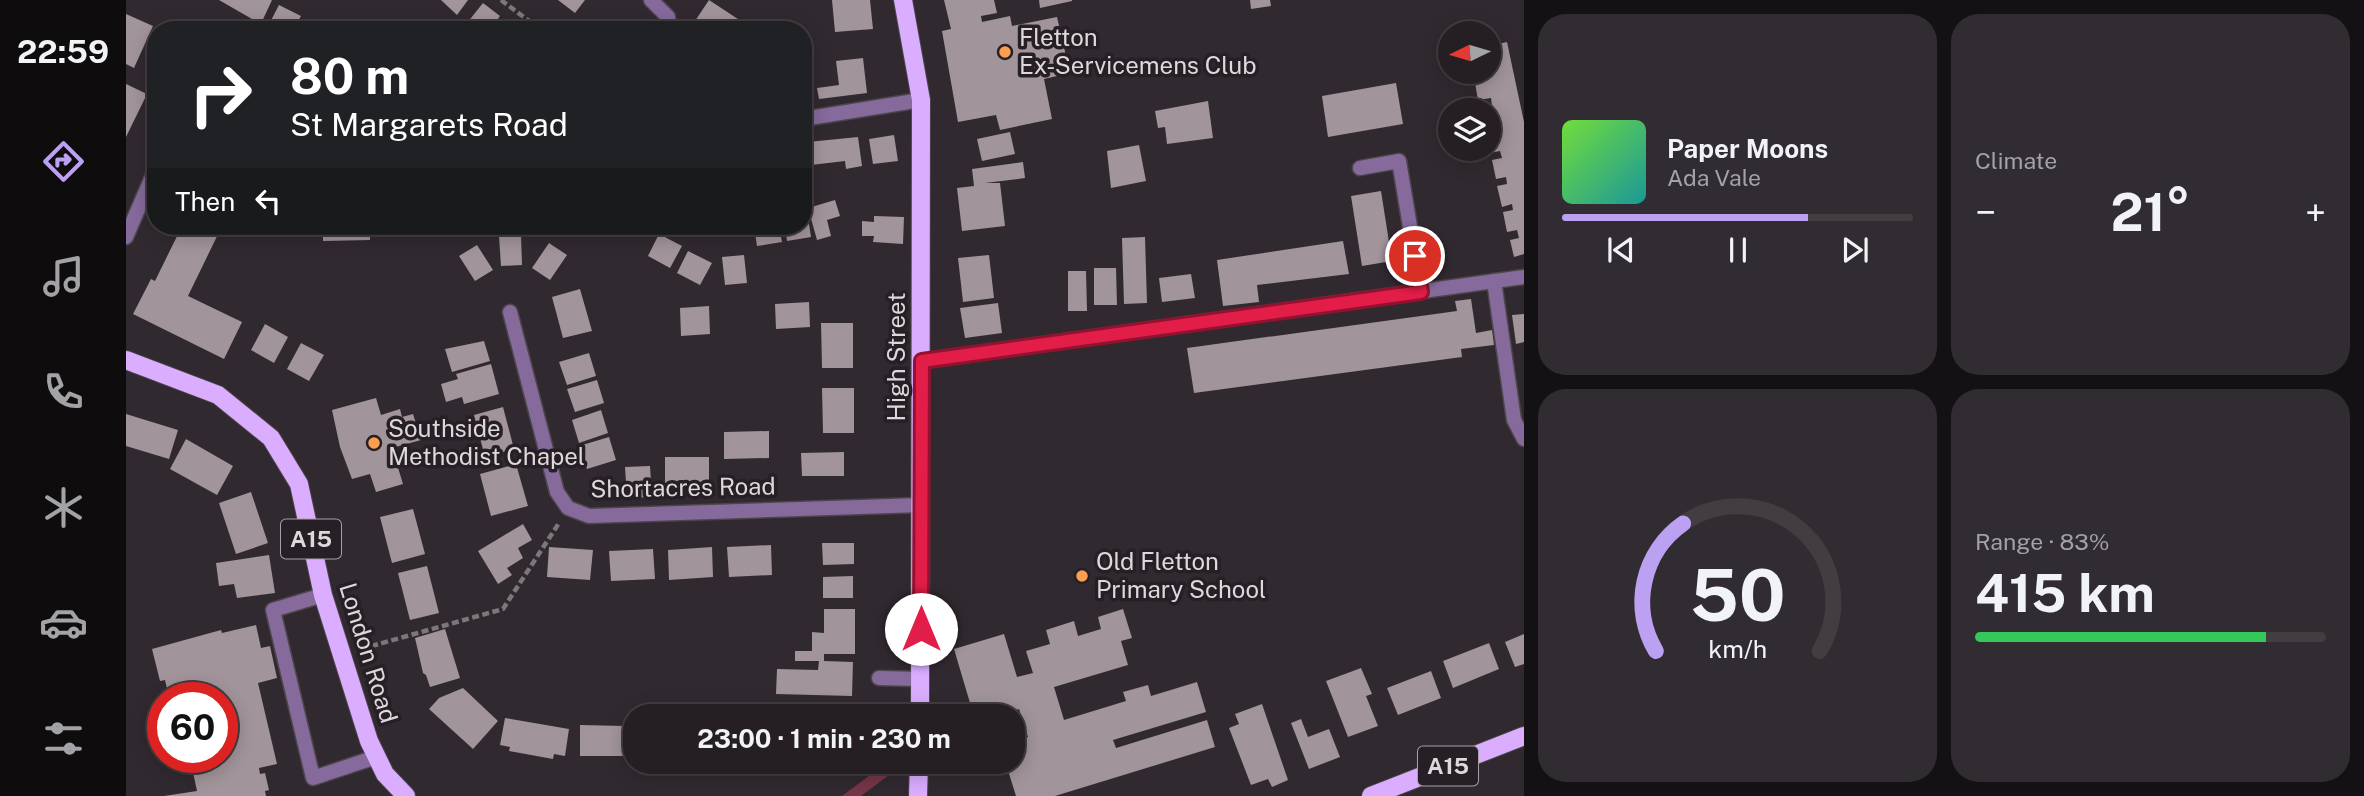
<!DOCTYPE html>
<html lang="en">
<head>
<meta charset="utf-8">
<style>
  body { margin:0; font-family:"Public Sans",sans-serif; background:#312c31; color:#f1f3f6; height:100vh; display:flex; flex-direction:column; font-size:26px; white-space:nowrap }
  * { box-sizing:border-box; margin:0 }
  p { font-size:23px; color:#a3a2a6 }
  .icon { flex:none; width:38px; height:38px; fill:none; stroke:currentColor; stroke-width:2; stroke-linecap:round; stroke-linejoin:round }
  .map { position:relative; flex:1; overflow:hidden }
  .drawer { display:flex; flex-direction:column; gap:14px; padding:14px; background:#141114; width:840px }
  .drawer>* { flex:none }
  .banner { position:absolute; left:21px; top:21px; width:665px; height:214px; border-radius:28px; box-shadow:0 4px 18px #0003,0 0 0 2px #423d41; background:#202124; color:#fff; overflow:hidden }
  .needle { width:46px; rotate:265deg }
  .tools { position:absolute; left:1312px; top:21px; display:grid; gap:14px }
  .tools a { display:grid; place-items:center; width:63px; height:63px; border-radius:50%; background:#251f24; box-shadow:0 4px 18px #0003,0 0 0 2px #423d41; font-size:35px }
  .speed { position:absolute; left:21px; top:682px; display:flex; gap:14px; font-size:35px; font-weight:700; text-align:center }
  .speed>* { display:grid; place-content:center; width:91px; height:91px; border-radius:50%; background:#251f24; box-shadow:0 4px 18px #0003,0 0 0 2px #423d41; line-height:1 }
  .speed .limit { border:10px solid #d22; background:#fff; color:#111 }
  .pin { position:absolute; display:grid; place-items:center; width:60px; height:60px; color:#fff; margin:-30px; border:4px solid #fff; border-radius:50%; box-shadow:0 2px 7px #0007 }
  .me { position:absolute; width:77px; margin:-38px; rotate:0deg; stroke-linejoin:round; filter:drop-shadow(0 0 5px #0008) }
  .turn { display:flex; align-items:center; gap:24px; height:147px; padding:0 28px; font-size:32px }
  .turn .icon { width:91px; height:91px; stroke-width:2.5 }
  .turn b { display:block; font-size:49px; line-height:60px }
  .then { display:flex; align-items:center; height:66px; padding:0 28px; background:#0003; gap:14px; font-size:26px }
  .big { font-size:52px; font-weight:700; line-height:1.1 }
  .drawer .widget { flex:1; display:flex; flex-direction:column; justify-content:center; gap:10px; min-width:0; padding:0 24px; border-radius:28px; background:#312c31 }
  .drawer .dial { align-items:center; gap:0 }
  .dial svg { height:182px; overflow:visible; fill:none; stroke:#423d41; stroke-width:7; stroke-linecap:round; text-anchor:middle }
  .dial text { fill:#f1f3f6; stroke:none }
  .song { display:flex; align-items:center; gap:21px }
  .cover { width:84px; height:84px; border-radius:10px; background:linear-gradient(135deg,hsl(100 70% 55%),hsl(180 70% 35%)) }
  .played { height:7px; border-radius:4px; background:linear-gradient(90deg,#bca0f2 70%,#423d41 70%) }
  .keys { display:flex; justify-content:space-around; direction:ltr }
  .heat { display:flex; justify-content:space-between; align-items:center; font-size:38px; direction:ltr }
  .charge { height:10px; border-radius:5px; background:linear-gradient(90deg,#34c759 83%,#423d41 0) }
  .drawer .tiles { flex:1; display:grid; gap:14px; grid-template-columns:repeat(2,1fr) }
  .trip { position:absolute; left:497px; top:704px; width:402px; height:70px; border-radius:28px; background:#251f24; box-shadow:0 4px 18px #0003,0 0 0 2px #423d41; font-weight:700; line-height:70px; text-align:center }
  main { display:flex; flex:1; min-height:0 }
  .tabs { display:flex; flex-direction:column; width:126px; justify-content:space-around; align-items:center; background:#0f0c0e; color:#a3a2a6 }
  .tabs .icon { width:49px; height:49px }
  .tabs .active { color:#bca0f2 }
  .tabs b { font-size:32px; color:#f1f3f6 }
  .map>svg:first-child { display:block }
</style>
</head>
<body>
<main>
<nav class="tabs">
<b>22:59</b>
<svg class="icon active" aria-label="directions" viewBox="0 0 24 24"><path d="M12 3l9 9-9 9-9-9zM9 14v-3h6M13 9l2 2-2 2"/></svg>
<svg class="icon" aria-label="music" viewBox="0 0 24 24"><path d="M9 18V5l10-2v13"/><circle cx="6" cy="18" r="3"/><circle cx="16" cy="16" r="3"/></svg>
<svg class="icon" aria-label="phone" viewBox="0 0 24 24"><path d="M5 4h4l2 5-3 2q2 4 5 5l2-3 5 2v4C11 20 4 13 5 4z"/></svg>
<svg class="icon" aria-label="climate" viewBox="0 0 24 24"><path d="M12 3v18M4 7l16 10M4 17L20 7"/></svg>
<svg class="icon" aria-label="car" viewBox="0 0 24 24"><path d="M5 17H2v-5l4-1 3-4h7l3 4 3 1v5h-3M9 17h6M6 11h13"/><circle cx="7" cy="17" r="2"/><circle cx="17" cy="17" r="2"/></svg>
<svg class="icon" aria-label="filters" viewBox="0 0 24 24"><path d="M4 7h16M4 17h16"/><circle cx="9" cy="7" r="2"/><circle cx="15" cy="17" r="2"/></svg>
</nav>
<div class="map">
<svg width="1398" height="796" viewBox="0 0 1398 796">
  <rect width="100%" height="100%" fill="#312930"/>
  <path fill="#753648" d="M763,761H767V772L735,796H716Z"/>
  <path fill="#a1949a" d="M93,0H146L132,30L123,26L126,19Z
    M315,0H342L331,15Z
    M432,0H459L449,13Z
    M583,0L618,23L614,30H582L569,21Z
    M706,0H744L747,29L709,32Z
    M818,0H868L871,13L855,16L856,22L884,16L886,26L931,17L944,73L918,79L926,119L874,130L870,115L832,122L816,31L825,29Z
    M913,0H946V1L914,8Z
    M1124,0H1144L1145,6L1125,9Z
    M357,3L374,16L364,30H350L341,23Z
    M153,5L175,16L170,25L178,30H140Z
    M0,14L27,26L8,68L0,64Z
    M1381,42L1398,122V254L1388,257L1384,240L1393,238L1391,230L1381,232L1377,212L1387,210L1386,204L1376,207L1371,186L1381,184L1380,177L1370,179L1366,160L1376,158L1374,151L1364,153L1363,148V134L1371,132L1369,125L1363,126V110H1354L1366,106L1365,98L1352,100L1349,83L1361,80L1363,46Z
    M737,58L741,93L693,99L691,88L713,85L710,61Z
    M1270,83L1277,124L1202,137L1196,96Z
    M0,84L21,94L0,137Z
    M1082,101L1087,138L1041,144L1039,127L1032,128L1029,111Z
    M884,132L889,154L856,161L851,139Z
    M768,135L772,161L747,164L743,139Z
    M732,137L736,166L720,169L719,161L685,165L682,142Z
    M1013,145L1020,181L985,188L981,151Z
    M897,162L899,178L859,183H874L879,226L836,231L831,188L848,186L846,169Z
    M1255,191L1266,261L1236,266L1225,196Z
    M709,200L714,216L701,220L705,236L691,240L682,208Z
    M681,211L685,237L661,241L659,226H677V212Z
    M748,216L778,217L777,244L747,242L748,236H736V221L748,222Z
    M56,226H96L62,296L116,322L98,359L7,314L25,279L29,281Z
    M197,226H244V240L197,241Z
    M507,226H537L538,231L509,235Z
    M628,226H653L656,242L631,246Z
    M533,234L556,246L544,268L522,256Z
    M395,235L396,265L375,266L373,236Z
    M1019,237L1021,303L998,304L996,238Z
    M1217,241L1223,274L1131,285L1133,302L1097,306L1091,260Z
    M423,243L441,255L424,280L406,268Z
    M351,245L367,270L349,281L333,256Z
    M562,251L586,263L574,285L551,273Z
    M618,255L621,283L599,285L596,257Z
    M863,255L868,298L837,302L832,258Z
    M968,268H990L991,305H968Z
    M942,271H960L961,311H942Z
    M1065,274L1069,298L1036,302L1033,278Z
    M454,289L466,331L437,338L426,297Z
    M1345,299L1350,333L1366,330L1368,345L1335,349L1336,357L1068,393L1061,348L1331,311L1329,301Z
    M683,302L684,327L650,329L649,304Z
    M872,303L876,333L839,338L834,308Z
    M583,306L584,334L555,336L554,308Z
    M1398,314V342L1390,344L1386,315Z
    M695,323H727V368H696Z
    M139,324L162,337L148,363L125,350Z
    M358,341L364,361L326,372L319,349Z
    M175,343L198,355L183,381L161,369Z
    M463,353L470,376L441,385L433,362Z
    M365,364L373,394L338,404L336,397L320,402L315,384L332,379L330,374Z
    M471,380L478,403L449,412L441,389Z
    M696,388H728V433H697Z
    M250,398L255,415L274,409L276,417L287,414L295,440L266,448L277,484L250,492L244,474L226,479L214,447L206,410Z
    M377,407L388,449L359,457L348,415Z
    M475,410L482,433L453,443L446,420Z
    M0,414L52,430L43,459L0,446Z
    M643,431V458L598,459V432Z
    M483,437L490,460L461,469L453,446Z
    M60,439L107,466L91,495L44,469Z
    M718,452V476H676L675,453Z
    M539,457H583V487H539Z
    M390,464L402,506L365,516L354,474Z
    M524,466L526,497L501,498L499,467Z
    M125,492L142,543L110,554L93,503Z
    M287,509L299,554L266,563L254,517Z
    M397,524L406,540L392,548L397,558L381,568L386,575L372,584L352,551Z
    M696,543H728V564L697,565Z
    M645,545L646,575L603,577L601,547Z
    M423,547L467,550L464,580L421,577Z
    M586,547L587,577L543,580L542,550Z
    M527,549L529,579L485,581L483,551Z
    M143,555L149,593L111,598L108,584L93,586L90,563Z
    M301,566L313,613L284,620L272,573Z
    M727,576V598H697V577Z
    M698,609H729V654H698V661L727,662L726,696L650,694L651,669L692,670L693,661H669V651H686V632L698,633Z
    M997,609L1006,638L995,641L1002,665L928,687L938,720L1000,701L997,692L1022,685L1025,696L1071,682L1080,712L987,740L990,748L1081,720L1089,747L929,796H890L879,761H887V742L902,737L893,709L870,716H851L847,713L828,649L878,634L891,677L907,673L900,651L924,644L920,630L948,621L952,636L975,629L972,617Z
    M130,625L135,648L144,646L151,678L132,683L151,764L133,768L134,774L139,773L143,790L139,791L140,796H38L71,791L64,758H96V698H63L60,688L42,693L39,680L34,681L26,649L95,630L96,633Z
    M319,629L334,678L304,687L300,675L297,673L289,638Z
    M1398,634V664L1389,667L1379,642Z
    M1363,643L1373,669L1327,688L1317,661Z
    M1235,668L1246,694L1240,696L1252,726L1222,737L1200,681Z
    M1305,671L1315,698L1272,715L1261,688Z
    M337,688L372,721L347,749L303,709L313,698Z
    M1136,704L1162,780L1146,787L1142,779L1125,785L1103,728L1113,724L1109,714Z
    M379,718L443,729L439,756L428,754L427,759L383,751L384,747L374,745Z
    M1175,719L1182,737L1203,729L1214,757L1183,769L1165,723Z
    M454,725L499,726L498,756H454Z"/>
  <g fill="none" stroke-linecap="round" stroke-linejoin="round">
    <defs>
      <path id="service" d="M1368,281L1388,420L1398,439
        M197,595L147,610L187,778L250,757
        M753,678L794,679"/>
      <path id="minor" d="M525,0L542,17L544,30
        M677,119L795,100
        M1234,168L1273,161L1295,292
        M0,237L30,168
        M384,312L431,492L442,508L463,516L795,505
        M796,361L1398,277"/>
      <path id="primary" d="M777,0L795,100L794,716
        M0,360L92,395L145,438L173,484L197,595L243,741L259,774L280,796
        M792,796L793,761
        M1245,796L1398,736"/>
    </defs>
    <use href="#service" stroke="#4d454c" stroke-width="17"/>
    <use href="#minor" stroke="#4d454c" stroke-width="17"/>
    <use href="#primary" stroke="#4d454c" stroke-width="20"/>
    <path stroke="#7d777c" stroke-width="4.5" stroke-dasharray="7 3.5" stroke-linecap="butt" d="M375,0L415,30
      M235,649L377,609L433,523"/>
    <use href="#service" stroke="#856a9b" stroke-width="14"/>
    <use href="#minor" stroke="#856a9b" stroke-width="14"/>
    <use href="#primary" stroke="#daadfe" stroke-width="18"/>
  </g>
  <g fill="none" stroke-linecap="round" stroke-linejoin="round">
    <defs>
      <path id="route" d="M795,629L796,361L1295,292L1289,256"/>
    </defs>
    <use href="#route" stroke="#92132f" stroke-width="18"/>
    <use href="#route" stroke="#e11d48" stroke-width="12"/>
  </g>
  <g fill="#fb9e50" stroke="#271f26" stroke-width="2.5">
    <circle cx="879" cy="52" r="7"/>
    <circle cx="248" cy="443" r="7"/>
    <circle cx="956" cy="576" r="7"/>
  </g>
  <g text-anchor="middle" stroke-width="7" stroke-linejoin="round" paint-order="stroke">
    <g fill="#271f26" stroke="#a6a0a5" stroke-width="2">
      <rect x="155" y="519.5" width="60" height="39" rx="5"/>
      <rect x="1292" y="746.5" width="60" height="39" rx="5"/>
    </g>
    <g font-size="23" font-weight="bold" fill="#ddd8dc">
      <text x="185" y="547">A15</text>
      <text x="1322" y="774">A15</text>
    </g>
    <g font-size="24" fill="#ddd8dc" stroke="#271f26" text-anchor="start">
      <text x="893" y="46">Fletton<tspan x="893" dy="28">Ex-Servicemens Club</tspan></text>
      <text x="262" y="437">Southside<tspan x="262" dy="28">Methodist Chapel</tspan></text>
      <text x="970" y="570">Old Fletton<tspan x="970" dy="28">Primary School</tspan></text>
    </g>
    <g font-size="24" fill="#ddd8dc" stroke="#271f26">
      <text transform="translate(771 357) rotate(-90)" y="8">High Street</text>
      <text transform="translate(557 488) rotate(-1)" y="8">Shortacres Road</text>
      <text transform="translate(242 653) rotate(73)" y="8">London Road</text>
    </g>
  </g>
</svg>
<div class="tools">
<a><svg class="needle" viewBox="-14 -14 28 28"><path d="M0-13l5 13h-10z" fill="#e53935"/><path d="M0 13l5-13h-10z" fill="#a3a2a6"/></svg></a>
<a><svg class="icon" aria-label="layers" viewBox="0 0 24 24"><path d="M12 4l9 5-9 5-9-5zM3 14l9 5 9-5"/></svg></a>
</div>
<div class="speed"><div class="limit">60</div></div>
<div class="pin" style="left:1289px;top:256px;background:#d93025"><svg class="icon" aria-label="arrive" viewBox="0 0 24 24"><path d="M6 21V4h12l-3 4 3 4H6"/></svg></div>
<svg class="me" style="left:795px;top:629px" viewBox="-20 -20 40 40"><circle r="19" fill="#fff"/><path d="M0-13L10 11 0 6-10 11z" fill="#e11d48"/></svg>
<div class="trip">23:00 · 1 min · 230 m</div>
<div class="banner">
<div class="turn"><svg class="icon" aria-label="right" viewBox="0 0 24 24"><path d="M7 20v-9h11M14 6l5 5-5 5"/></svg><div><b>80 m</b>St Margarets Road</div></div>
<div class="then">Then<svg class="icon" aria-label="left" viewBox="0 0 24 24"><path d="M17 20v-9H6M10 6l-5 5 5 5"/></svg></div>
</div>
</div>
<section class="drawer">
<div class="tiles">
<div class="widget">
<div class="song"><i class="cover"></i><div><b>Paper Moons</b><p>Ada Vale</p></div></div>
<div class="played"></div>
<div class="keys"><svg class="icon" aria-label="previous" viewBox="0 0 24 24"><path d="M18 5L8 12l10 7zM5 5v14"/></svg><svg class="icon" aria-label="pause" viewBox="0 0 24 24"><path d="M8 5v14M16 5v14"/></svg><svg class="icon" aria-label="next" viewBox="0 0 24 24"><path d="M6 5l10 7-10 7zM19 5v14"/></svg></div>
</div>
<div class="widget"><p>Climate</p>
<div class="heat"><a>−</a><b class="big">21°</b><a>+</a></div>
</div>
<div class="widget dial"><svg viewBox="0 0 100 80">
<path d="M14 69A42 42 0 1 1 86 69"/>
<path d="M14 69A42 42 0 0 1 26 13" stroke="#bca0f2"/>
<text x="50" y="56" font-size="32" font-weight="700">50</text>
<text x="50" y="72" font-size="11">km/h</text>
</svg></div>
<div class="widget"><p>Range · 83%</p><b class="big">415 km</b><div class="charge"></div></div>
</div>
</section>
</main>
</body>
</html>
